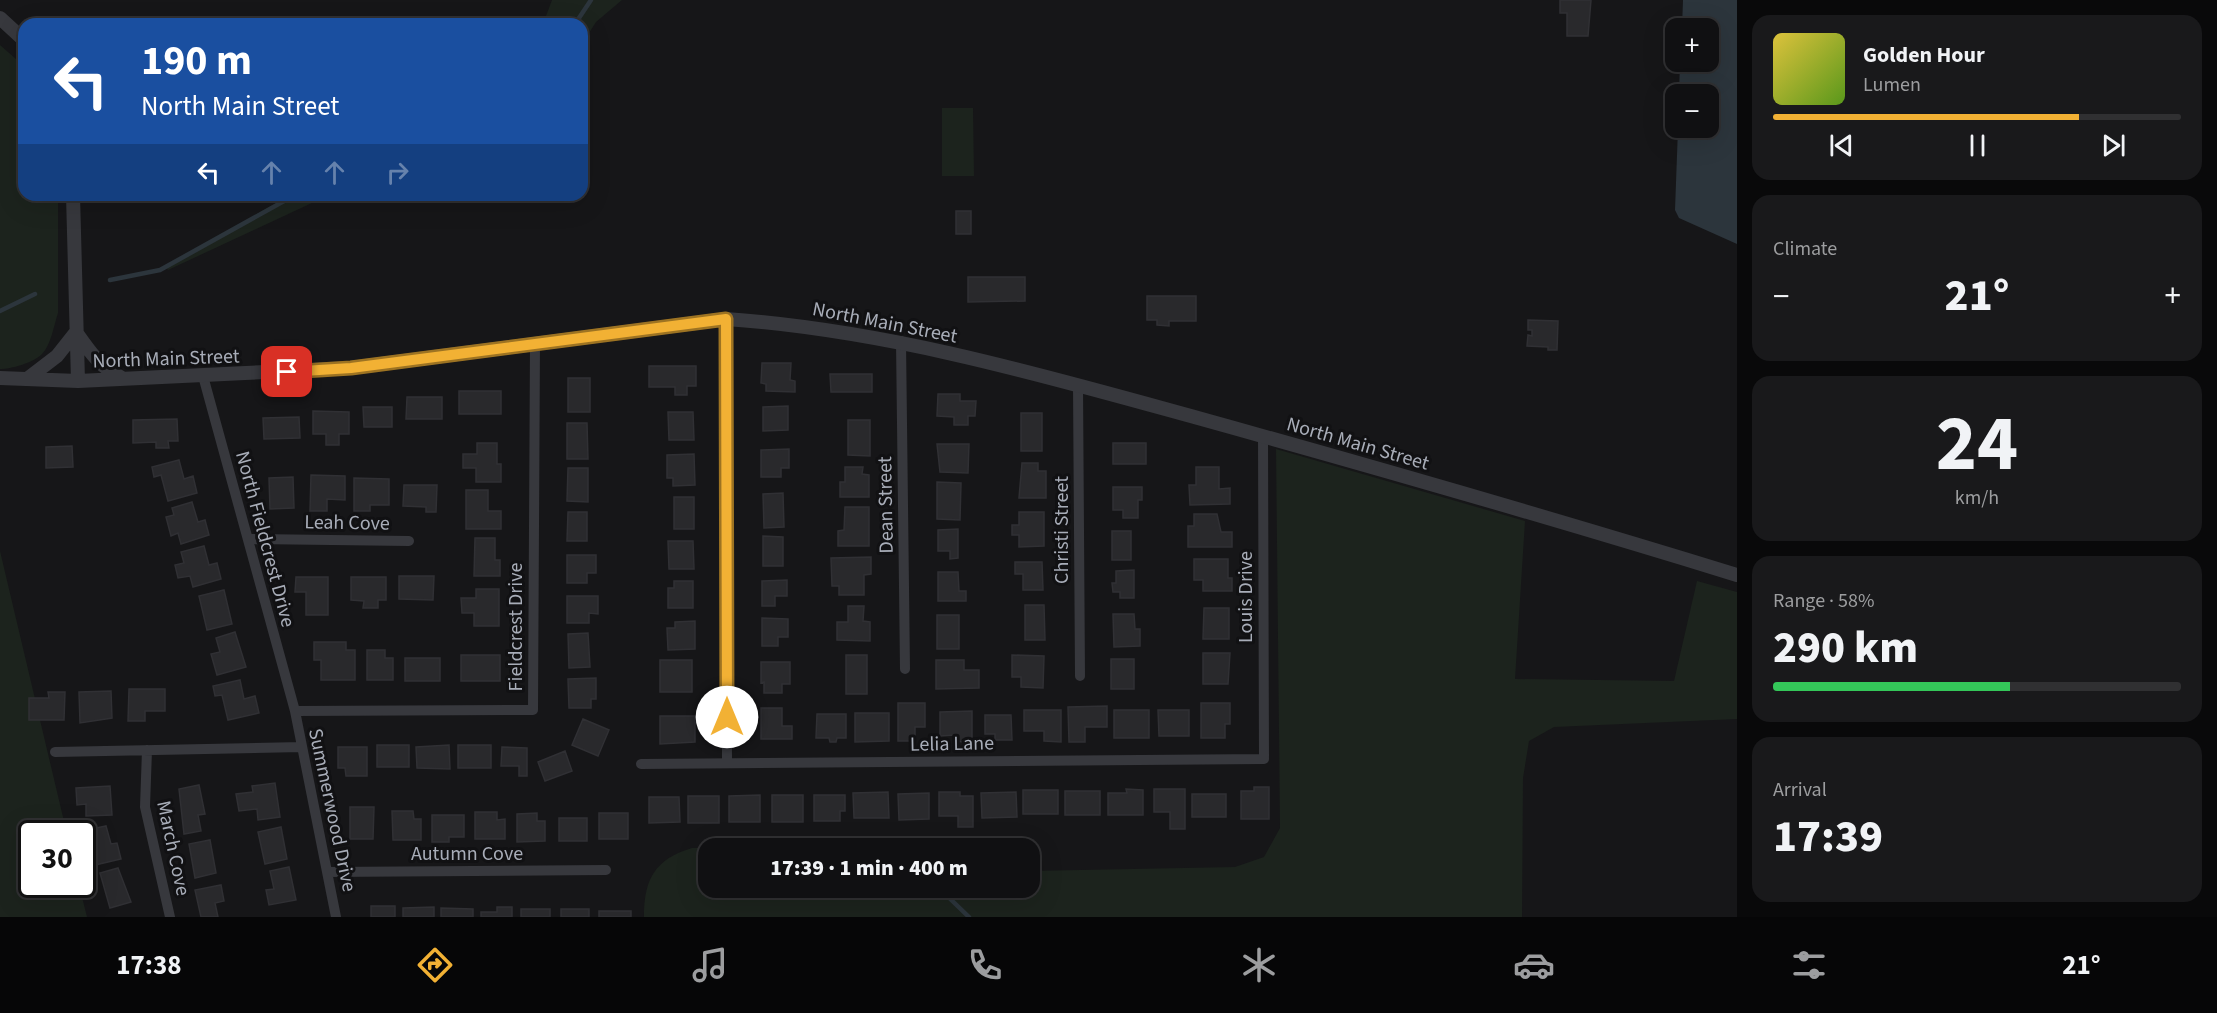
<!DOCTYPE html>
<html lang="en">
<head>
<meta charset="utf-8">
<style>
  body { margin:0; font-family:"Source Sans 3",sans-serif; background:#19191b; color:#f1f3f6; height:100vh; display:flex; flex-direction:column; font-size:22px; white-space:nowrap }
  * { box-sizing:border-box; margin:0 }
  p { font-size:20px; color:#9c9d9f }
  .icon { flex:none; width:33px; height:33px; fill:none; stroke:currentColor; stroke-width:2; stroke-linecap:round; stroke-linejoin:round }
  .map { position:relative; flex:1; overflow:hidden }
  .sheet { display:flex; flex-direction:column; gap:15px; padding:15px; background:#09090a; width:480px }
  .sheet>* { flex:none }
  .guide { position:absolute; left:18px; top:18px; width:570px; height:183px; border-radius:18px; box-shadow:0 6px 24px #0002,0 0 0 2px #303032; background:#1a4fa0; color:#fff; overflow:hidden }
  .tools { position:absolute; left:1665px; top:18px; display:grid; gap:12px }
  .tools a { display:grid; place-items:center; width:54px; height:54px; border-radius:12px; background:#101012; box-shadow:0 6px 24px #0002,0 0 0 2px #303032; font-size:30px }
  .speed { position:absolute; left:18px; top:820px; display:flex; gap:12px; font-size:30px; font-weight:700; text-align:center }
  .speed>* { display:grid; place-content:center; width:78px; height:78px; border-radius:50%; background:#101012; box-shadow:0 6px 24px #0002,0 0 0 2px #303032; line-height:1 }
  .speed .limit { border:3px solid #111; border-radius:9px; background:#fff; color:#111 }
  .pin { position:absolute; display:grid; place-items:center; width:51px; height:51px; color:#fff; margin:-26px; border-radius:12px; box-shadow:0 3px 9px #0006 }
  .me { position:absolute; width:66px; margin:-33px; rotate:0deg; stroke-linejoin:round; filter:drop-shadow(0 0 4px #0008) }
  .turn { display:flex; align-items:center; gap:21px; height:126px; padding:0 24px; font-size:27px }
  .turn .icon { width:78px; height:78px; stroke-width:2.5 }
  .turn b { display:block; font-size:42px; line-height:51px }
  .lanes { display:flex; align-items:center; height:57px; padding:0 24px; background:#0003; justify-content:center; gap:30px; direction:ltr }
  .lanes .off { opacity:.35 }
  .big { font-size:45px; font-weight:800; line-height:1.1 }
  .sheet .card { flex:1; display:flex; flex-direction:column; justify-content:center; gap:9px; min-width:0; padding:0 21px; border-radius:18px; background:#19191b }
  .sheet .dial { align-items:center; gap:0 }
  .dial b { font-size:78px; line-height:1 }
  .song { display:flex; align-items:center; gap:18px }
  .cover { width:72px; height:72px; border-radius:9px; background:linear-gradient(135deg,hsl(50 70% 55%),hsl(90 70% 35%)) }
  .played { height:6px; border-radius:3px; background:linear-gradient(90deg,#f2b134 75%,#303032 75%) }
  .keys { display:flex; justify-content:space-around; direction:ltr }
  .heat { display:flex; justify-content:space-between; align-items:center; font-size:33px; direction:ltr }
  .charge { height:9px; border-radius:4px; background:linear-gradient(90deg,#34c759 58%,#303032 0) }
  .trip { position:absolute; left:698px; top:838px; width:342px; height:60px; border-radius:18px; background:#101012; box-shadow:0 6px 24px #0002,0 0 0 2px #303032; font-weight:800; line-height:60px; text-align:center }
  .tabs { display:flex; height:96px; justify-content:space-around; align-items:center; background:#060607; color:#9c9d9f }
  .tabs .icon { width:42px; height:42px }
  .tabs .active { color:#f2b134 }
  .tabs b { font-size:27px; color:#f1f3f6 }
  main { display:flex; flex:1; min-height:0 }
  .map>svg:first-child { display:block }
</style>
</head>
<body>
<main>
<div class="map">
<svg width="1737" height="917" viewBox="0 0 1737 917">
  <rect width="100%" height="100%" fill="#161618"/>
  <path fill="#1c231d" d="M552,0H622L596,22L582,44V24H543Z
    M0,45L24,66V195H58V313C54,325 51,345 42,354C33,363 11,369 0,369Z
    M942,108H973L974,176H942Z
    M290,195H329L168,270L166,266Z
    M1276,449L1525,521L1515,679L1674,681L1697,581L1737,592V719L1554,727L1529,741L1523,778L1522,917H644C644,879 655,859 692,848L907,849H708V888H1029V871L1235,867L1264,857L1280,828Z
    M0,551L67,834H32V885H79L87,917H0Z"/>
  <path fill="#2c353c" d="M1683,0H1737V244L1679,218L1675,210L1678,128H1708V94H1679L1680,62H1708V28H1682Z"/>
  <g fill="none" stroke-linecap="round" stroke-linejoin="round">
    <path stroke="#2c353c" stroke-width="4.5" d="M575,24L591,0
      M110,280L160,270L295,195
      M0,311L35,294
      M892,843L899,849
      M939,888L969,917"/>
  </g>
  <path fill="#29292c" stroke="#303034" stroke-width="1.5" d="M1560,0H1591L1588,36H1567V13H1560Z
    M956,211H971V234H956Z
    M968,277H1025V301L968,302Z
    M1147,296H1196V321H1169V326L1157,325V320H1147Z
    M1528,320L1558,321L1557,350H1548V347L1527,346L1528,335L1532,336V330H1528Z
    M762,363H791L790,380L795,381V392L766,391V384L761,383Z
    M649,366H696V386H687V395H675V387H649Z
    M830,374H872V392H831Z
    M568,378H590V412H568Z
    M459,391H501V414H459Z
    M938,394H960V401H976L975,416H968V425H954V417L937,416Z
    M407,397H442V419H406Z
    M788,406V430L763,431V407Z
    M363,407H392V427H364Z
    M313,411L349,412V434H339V445H326V434H313Z
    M668,412H693L694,440H669Z
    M1021,413H1042V451H1021Z
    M299,417L300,438L264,439L263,418Z
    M177,419L178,441H168L169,448H156V442L133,443V420Z
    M848,420H870V456L848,455Z
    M567,423H587L588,459H567Z
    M477,443H497V464H501V482H476V468H463V454H477Z
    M1113,443H1146V464H1113Z
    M937,444H969L968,473L940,472Z
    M72,446L73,467L46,468V447Z
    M789,449V468H781V477H761V450Z
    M694,454L695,485L673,486V478H667V455Z
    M179,460L184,479L193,476L197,493L168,501L161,475L154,477L152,467Z
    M1022,463H1038V471H1046V498H1019Z
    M845,467H863L862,474L869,475V497H840V482H845Z
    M1196,467H1219V489L1230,488V504L1190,505L1189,485H1196Z
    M568,468H588V502L567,501Z
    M311,475L345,476V500L327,499V511H310Z
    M293,477L294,508L270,509L269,478Z
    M354,478L389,479V505H370V511H354Z
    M937,482L961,483L960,520L937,519Z
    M404,485H437L436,512H426V507L403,506Z
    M1113,487H1142V500H1138V518H1123V510H1113Z
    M466,490H488V511H501V529H466Z
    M783,493L784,527L764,528L763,494Z
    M674,497H694V529H674Z
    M192,502L198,522L205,520L209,535L181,544L178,533L171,536L166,517L174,515L172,508Z
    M845,507H869V546H838V531L844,530Z
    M568,512H587V541H567Z
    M1019,512H1044V546L1019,547V535H1012V525H1019Z
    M1194,514H1217L1221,532H1232V547H1188V526H1194Z
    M958,529V558L950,559V551H938V530Z
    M1112,531H1131V560H1112Z
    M763,536L783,537V566H763Z
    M475,538H495V560H500V576H474Z
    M668,541H693L694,569H669Z
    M204,546L209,565L217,563L221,579L193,587L190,576L178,578L175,565L184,563L181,552Z
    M567,555H596V573H587V583H567Z
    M871,557V574L864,575V595H839V586H832L831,558Z
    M1194,559H1228V578H1232V591H1203V580H1194Z
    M1015,562H1042L1043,590H1023V574H1015Z
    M1134,570V598H1120V592H1113L1112,583H1116V571Z
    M938,572H958L959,591H966V601H938Z
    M399,576H434L433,600L399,599Z
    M296,577H328V615H306V592H295Z
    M351,577H386V600H378V608H363L364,601L351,600Z
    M787,580V596H775V606H762V581Z
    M674,581H693V608H668V588H674Z
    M476,589H499V626H474V613H462L461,598H476Z
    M224,590L232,624L207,630L199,596Z
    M567,596H598V614L589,613V623H567Z
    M1025,605H1044L1045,640H1025Z
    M848,606H864L863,621L870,622V641L837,640V622H848Z
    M1204,608H1229V639H1203Z
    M1113,614H1134L1135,629H1140V646L1114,647Z
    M937,615H959V649H937Z
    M762,618L788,619V637H778V646H762Z
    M695,621V649L668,650L667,628H675V622Z
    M235,632L246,667L217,675L211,654L220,652L216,638Z
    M588,633L590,667L569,668L568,634Z
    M314,642H346V650H355V680H321V660H314Z
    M367,650H385V658H393V680H367Z
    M1203,653H1230L1228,684H1203Z
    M461,655H500V681H461Z
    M846,655H867V694H846Z
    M1012,655L1044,656L1043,688L1021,687V677H1012Z
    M405,658H440V681H405Z
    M1111,659H1134V689H1111Z
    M660,660H692V692H660Z
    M936,660H964V670H979V688L936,689Z
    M761,662H790V684H782V693H764V682L761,683Z
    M596,678V699H591V708H569L568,679Z
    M240,680L244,699L255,696L259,713L228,720L222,695L215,696L213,686Z
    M129,689H165V711H145V721H128Z
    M111,691L112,718L80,723L79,692Z
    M48,692H65L64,720H29V698H49Z
    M898,703H925V727H915V741H898Z
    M1201,703H1230V724H1225V738H1201Z
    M1107,706V727H1085V742H1069L1068,707Z
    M761,708H782V726H792V739H761Z
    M1024,710H1061V742L1044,741V731H1024Z
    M1114,710H1149V738H1114Z
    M1158,710H1189V736H1159Z
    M972,711V741L955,742V735L940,736V712Z
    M855,713H889V741L855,742Z
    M817,714H846V738H837L836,742H830L829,738H816Z
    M985,715H1011L1012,740H995V734H985Z
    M660,716H695V742L660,744Z
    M583,719L609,730L598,756L572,745Z
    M377,745H409V767H377Z
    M449,745L450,769L417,768L416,747Z
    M458,745H491V768H458Z
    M338,747H367V776H346L345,768H338Z
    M502,747L527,748V776H519V766H501Z
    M565,751L572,771L545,781L538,762Z
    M275,783L280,817L258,820L257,809L239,811L236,794L253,792L252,786Z
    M199,785L205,814L198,815L201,831L184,834L179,789Z
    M110,786L112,815L86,816V804L77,805L76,788Z
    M1254,787H1269V819H1241V791H1254Z
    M1126,789L1143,790V815H1108V793H1127Z
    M1154,789H1185V829H1170V812H1154Z
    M1023,790H1058V814H1023Z
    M1065,791H1100V815H1065Z
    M888,792L889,818H854L853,793Z
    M939,792H960V796H973V827H958V816H939Z
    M1016,792L1017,817L982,818L981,793Z
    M929,793V819L899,820L898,794Z
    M1192,794H1226V817H1192Z
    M760,795V822H729V796Z
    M772,795H803V822H772Z
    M814,795H845V811H840V821H814Z
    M688,796H719V823H688Z
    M649,797H679L680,822L649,823Z
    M350,807H374L373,839H350Z
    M392,811H413L414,819H421V840H393Z
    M475,812H497V820L505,819V839H475Z
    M537,813V821H545V841L517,842V814Z
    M599,813H628V839H599Z
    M432,815H464V837H449V842H432Z
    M559,818H587V841H559Z
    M106,826L111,844L117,843L121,859L95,865L87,830Z
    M281,827L287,859L265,864L258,832Z
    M210,840L216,873L195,878L189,844Z
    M289,867L296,900L269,905L266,890L274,889L270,871Z
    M118,868L131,902L110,908L100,873Z
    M221,885L224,901L215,903L218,917H201L195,890Z
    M371,906H395V917H371Z
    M434,907V917H403V908Z
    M497,907H512V917H481V912H497Z
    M441,908L473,909V917H441Z
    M521,909H550V917H521Z
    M561,909H589V917H561Z
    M599,911H631V917H599Z"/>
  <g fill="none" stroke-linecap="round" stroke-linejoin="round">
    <path stroke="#37383d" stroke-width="10" d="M726,319L727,763
      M901,341L905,669
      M203,376L295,711L336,917
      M1078,385L1080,676
      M248,539L409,541
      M295,711L533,710L535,343
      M147,750L145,807L170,917
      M55,752L302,747
      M641,764L1264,759L1263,436
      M327,872L606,870"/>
    <path stroke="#37383d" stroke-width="14" d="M0,18L24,40
      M73,195L78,381
      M0,378L78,381L350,368L726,319C887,330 1042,375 1198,418C1378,468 1558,520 1737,575
      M27,379L57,356L76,332C90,352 100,367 122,378"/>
  </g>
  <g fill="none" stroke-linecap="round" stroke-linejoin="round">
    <defs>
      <path id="route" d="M287,372L351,368L726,319L727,717"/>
    </defs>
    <use href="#route" stroke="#9d7322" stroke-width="15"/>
    <use href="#route" stroke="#f2b134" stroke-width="10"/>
  </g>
  <g text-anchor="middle" stroke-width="6" stroke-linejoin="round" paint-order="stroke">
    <g font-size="20" fill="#a8adb8" stroke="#111113">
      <text transform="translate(885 322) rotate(11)" y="7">North Main Street</text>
      <text transform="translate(166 358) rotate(-2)" y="7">North Main Street</text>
      <text transform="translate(1358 443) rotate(16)" y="7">North Main Street</text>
      <text transform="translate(885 505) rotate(-91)" y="7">Dean Street</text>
      <text transform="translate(347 522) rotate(1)" y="7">Leah Cove</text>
      <text transform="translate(1061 530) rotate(-90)" y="7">Christi Street</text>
      <text transform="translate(266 539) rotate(75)" y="7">North Fieldcrest Drive</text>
      <text transform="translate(1245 597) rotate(-90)" y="7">Louis Drive</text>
      <text transform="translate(515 627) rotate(-90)" y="7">Fieldcrest Drive</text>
      <text transform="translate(952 743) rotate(-1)" y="7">Lelia Lane</text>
      <text transform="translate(333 810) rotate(78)" y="7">Summerwood Drive</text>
      <text transform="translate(174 848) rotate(78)" y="7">March Cove</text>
      <text x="467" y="860">Autumn Cove</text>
    </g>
  </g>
</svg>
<div class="tools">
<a>+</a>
<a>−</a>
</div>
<div class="speed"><div class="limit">30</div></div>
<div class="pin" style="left:287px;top:372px;background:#d93025"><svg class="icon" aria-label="arrive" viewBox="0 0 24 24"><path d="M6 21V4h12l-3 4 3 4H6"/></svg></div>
<svg class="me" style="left:727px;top:717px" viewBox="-20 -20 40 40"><circle r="19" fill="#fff"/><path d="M0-13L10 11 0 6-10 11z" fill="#f2b134"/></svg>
<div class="trip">17:39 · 1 min · 400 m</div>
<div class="guide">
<div class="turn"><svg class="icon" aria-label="left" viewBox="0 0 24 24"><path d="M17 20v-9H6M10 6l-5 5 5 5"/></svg><div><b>190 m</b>North Main Street</div></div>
<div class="lanes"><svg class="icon" aria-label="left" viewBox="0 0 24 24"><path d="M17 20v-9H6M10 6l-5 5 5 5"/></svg><svg class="icon off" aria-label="ahead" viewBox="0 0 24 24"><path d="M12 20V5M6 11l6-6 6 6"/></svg><svg class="icon off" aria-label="ahead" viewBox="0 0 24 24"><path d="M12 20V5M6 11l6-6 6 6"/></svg><svg class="icon off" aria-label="right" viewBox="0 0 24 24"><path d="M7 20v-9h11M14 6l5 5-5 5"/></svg></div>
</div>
</div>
<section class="sheet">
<div class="card">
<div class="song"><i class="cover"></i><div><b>Golden Hour</b><p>Lumen</p></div></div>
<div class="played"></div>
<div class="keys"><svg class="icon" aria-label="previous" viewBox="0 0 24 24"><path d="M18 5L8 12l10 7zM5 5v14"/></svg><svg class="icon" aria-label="pause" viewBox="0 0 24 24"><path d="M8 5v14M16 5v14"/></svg><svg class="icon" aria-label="next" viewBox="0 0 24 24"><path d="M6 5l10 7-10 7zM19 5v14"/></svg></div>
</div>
<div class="card"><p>Climate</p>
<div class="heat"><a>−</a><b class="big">21°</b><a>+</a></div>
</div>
<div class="card dial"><b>24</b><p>km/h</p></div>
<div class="card"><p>Range · 58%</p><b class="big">290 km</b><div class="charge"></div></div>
<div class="card"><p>Arrival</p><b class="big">17:39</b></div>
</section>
</main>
<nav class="tabs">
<b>17:38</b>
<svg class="icon active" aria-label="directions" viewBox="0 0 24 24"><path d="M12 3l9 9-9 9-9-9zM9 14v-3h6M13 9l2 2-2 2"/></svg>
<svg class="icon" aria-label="music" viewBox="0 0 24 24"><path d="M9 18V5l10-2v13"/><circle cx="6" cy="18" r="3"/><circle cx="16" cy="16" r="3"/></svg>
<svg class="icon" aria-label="phone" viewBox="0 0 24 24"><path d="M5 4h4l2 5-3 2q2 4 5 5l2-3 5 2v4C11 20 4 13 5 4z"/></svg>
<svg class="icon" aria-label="climate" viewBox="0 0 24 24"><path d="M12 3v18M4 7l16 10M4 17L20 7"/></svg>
<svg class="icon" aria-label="car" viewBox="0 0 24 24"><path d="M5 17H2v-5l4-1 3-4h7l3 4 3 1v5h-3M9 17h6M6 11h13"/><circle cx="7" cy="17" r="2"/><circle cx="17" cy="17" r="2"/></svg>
<svg class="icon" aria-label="filters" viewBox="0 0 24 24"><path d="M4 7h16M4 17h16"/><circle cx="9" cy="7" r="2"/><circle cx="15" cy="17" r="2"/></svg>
<b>21°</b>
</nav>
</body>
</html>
